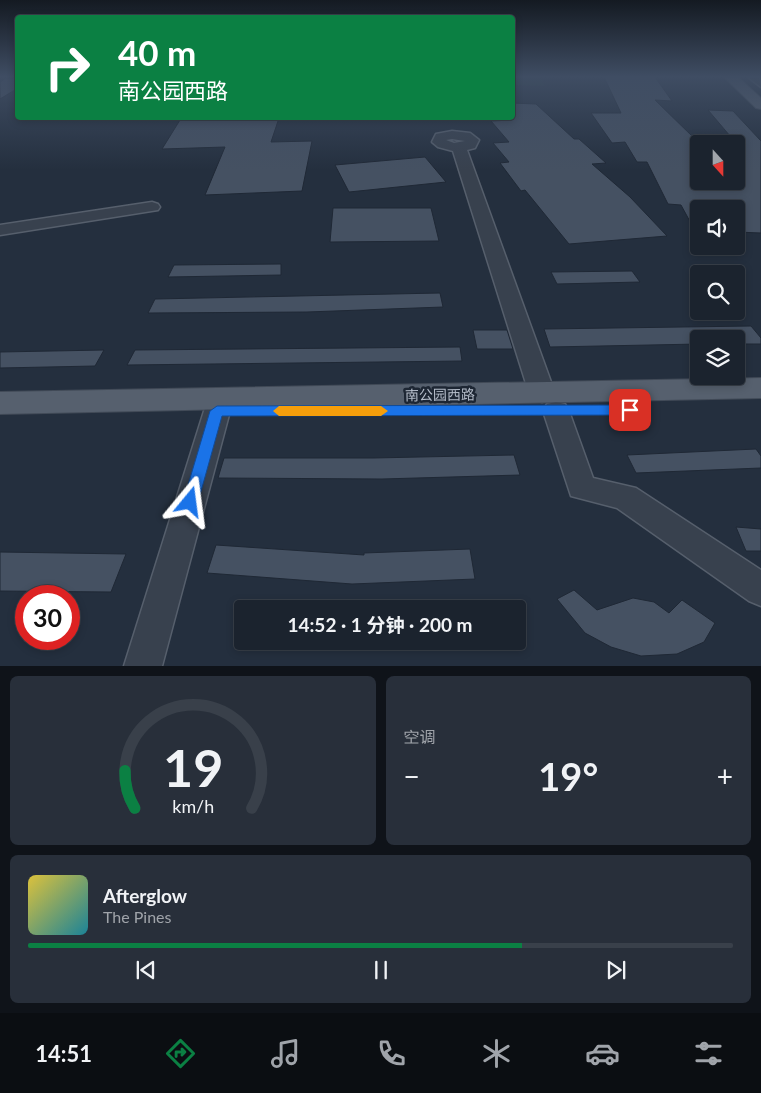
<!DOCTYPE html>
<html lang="zh">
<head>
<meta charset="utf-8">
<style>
  body { margin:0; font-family:Lato,"Noto Sans SC",sans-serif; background:#282f3a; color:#f1f3f6; height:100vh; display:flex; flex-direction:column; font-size:19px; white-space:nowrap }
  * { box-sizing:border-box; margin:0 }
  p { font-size:16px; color:#a0a4aa }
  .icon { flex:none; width:28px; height:28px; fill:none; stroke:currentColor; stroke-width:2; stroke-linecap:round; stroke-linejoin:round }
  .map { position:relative; height:666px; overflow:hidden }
  .details { display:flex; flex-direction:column; gap:10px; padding:10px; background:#0f1319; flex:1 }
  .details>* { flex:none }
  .top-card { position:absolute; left:15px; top:15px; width:500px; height:105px; border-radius:5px; box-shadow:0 2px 8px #0003,0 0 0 1px #39404a; background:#0b8043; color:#fff; overflow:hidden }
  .needle { width:32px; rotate:159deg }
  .fabs { position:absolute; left:690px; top:135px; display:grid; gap:10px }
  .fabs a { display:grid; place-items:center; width:55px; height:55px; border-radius:5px; background:#1b232e; box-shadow:0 2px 8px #0003,0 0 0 1px #39404a; font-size:25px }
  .speed { position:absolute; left:15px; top:585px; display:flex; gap:10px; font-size:25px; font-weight:700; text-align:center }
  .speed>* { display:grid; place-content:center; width:65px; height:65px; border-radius:50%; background:#1b232e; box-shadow:0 2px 8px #0003,0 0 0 1px #39404a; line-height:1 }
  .speed .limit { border:8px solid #d22; background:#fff; color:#111 }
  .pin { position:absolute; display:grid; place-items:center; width:42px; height:42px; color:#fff; margin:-21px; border-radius:10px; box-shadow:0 2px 8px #0006 }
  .me { position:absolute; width:55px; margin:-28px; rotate:16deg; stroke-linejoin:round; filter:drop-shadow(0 0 4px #0008) }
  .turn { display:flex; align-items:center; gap:18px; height:105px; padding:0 20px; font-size:22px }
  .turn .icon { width:65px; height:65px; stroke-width:2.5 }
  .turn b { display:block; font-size:35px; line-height:42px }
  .big { font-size:38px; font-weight:700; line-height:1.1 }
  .details .tile { flex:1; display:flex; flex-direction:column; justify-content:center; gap:8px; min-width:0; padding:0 18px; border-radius:8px; background:#282f3a }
  .details .dial { align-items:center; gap:0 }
  .dial svg { height:130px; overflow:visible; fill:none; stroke:#39404a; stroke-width:7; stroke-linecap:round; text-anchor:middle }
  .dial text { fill:#f1f3f6; stroke:none }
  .song { display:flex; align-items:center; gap:15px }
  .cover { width:60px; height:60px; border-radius:8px; background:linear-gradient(135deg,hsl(50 70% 55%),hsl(190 70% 35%)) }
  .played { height:5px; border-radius:2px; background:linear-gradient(90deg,#0b8043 70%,#39404a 70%) }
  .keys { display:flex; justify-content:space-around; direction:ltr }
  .heat { display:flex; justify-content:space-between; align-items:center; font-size:28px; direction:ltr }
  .details .tiles { flex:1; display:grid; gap:10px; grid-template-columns:1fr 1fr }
  .tile:last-child { grid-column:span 2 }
  .trip { position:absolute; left:234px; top:600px; width:292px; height:50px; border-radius:5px; background:#1b232e; box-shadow:0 2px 8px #0003,0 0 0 1px #39404a; font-weight:700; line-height:50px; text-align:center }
  .menu { display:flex; height:80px; justify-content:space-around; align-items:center; background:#0b0e12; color:#a0a4aa }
  .menu .icon { width:35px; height:35px }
  .menu .on { color:#0b8043 }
  .menu b { font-size:22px; color:#f1f3f6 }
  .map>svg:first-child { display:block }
</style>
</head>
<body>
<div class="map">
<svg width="761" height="666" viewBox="0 0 761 666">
  <rect width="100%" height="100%" fill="#242f3e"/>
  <path fill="#263c3f" d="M513,77H541L545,86L513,85Z"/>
  <path fill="#455162" stroke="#1f2835" d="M604,77H655L672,101L655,100L693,137H699V181H736V143L708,110L733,111L761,141V233L736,232V209L699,206V238L681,205L668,204L647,162H637L625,142L612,143L591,113H621Z
    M6,78H18V88L0,99V82Z
    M512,103L536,104L574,139H579L606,163L592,164L630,197L667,236L569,244L525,190L521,191L500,163L509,162L493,143L509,142L491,121L512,120Z
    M218,118H279L271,142L312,141L302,191L205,195L225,147L162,149L180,120Z
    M425,157L446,182L349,192L335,165Z
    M333,208H431L439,241L330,242Z
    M281,264V275L168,277L174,265Z
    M632,271L640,282L557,284L551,272Z
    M440,293L443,307L307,312L148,313L155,299Z
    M751,326L761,338V344H736V339H699V344L550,347L544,329Z
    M473,330H507L513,349H477Z
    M460,347L462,361L127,365L135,350Z
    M104,350L95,366L0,368V352Z
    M756,449L761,456V468L636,473L627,455Z
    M514,455L520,475L382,479L218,478L224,458H373Z
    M736,527L761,529V551H746Z
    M216,545L364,555V553L470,549L475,579L352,584L207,573Z
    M0,552L126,554L111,592L0,591Z
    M574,590L597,610L633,598L654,602L669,613L682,600L715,623L704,642L677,654L641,656L611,647L585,633L557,599Z"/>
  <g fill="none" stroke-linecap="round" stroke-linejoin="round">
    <defs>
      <path id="minor" d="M748,77H759L761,87Z
        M452,131L470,133L479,140L475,148L467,150L555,393L551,399L542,402L533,399L529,393L453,151L438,147L432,142L436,134ZM452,139L465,141L454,143L446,140Z
        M152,202L158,204L160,207L158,210L0,235V225Z
        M217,402L226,404L230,411L162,666H124L204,411L208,404Z
        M556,402L565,404L569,411L593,478L636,488L761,570V606L749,601L617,508L571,496L543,411L547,404Z"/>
      <path id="major" d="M724,77H738L761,98V109L756,108Z
        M761,378V398L0,414V392Z"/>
    </defs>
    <use href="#minor" stroke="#565f6c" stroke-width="3"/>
    <use href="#major" stroke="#414a57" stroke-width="2"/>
    <use href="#minor" fill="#38414e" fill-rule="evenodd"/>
    <use href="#major" fill="#56606e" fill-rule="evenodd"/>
  </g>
  <linearGradient id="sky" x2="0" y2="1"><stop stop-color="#141a22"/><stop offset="0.45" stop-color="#3f4d63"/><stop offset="1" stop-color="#3f4d63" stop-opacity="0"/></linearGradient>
  <rect width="761" height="170" fill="url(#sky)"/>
  <path fill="#1a73e8" stroke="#114b97" d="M630,405L637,410L630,415L222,416L198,502L196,506L190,508L185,506L183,502L210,411L217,406Z"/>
  <path fill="#f59e0b" d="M279,406H381L388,411L381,416H279L273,411Z"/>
  <g text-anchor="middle" stroke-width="5" stroke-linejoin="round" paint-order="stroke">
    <g font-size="14" fill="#b4bcc9" stroke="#1d2633">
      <text transform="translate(440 395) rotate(-1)" y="5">南公园西路</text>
    </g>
  </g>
</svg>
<div class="fabs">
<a><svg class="needle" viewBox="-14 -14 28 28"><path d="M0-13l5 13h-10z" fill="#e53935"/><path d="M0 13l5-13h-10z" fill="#a0a4aa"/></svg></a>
<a><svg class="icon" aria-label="sound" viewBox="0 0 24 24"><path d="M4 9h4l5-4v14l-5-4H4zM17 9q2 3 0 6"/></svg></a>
<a><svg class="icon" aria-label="search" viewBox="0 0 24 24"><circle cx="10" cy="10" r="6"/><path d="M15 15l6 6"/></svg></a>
<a><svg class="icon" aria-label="layers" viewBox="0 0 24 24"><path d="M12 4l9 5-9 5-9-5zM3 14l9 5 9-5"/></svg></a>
</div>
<div class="speed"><div class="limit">30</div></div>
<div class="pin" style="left:630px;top:410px;background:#d93025"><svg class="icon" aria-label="arrive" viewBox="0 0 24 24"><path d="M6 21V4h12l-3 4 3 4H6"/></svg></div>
<svg class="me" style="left:190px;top:502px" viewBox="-20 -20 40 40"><path d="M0-17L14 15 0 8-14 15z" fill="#1a73e8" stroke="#fff" stroke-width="4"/></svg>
<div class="trip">14:52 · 1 分钟 · 200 m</div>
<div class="top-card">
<div class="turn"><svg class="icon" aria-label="right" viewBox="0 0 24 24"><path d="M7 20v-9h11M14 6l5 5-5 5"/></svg><div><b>40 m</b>南公园西路</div></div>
</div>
</div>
<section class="details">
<div class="tiles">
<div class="tile dial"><svg viewBox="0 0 100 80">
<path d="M14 69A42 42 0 1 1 86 69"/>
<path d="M14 69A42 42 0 0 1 8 46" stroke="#0b8043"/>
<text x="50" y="56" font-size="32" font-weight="700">19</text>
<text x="50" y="72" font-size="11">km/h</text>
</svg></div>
<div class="tile"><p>空调</p>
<div class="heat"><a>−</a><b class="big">19°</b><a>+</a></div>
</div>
<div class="tile">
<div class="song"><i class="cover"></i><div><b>Afterglow</b><p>The Pines</p></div></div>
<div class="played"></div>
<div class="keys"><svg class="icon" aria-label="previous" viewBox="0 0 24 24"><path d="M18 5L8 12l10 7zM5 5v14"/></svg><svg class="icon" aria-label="pause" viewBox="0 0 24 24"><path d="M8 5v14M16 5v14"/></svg><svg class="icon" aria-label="next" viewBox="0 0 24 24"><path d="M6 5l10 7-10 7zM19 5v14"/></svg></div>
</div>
</div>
</section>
<nav class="menu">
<b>14:51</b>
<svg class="icon on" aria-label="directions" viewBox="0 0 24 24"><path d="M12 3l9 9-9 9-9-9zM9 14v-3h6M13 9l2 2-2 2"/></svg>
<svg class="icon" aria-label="music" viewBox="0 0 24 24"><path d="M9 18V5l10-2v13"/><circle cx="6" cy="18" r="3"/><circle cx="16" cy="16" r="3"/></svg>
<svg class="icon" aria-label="phone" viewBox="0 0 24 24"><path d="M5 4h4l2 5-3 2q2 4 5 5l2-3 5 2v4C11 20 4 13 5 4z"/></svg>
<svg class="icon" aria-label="climate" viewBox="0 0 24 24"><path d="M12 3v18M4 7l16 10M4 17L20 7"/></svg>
<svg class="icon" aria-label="car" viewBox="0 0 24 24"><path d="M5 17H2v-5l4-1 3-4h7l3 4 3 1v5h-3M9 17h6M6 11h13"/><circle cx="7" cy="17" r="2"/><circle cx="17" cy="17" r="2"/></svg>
<svg class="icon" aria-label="filters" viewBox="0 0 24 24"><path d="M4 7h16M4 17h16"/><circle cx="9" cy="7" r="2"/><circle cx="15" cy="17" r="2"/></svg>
</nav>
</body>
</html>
